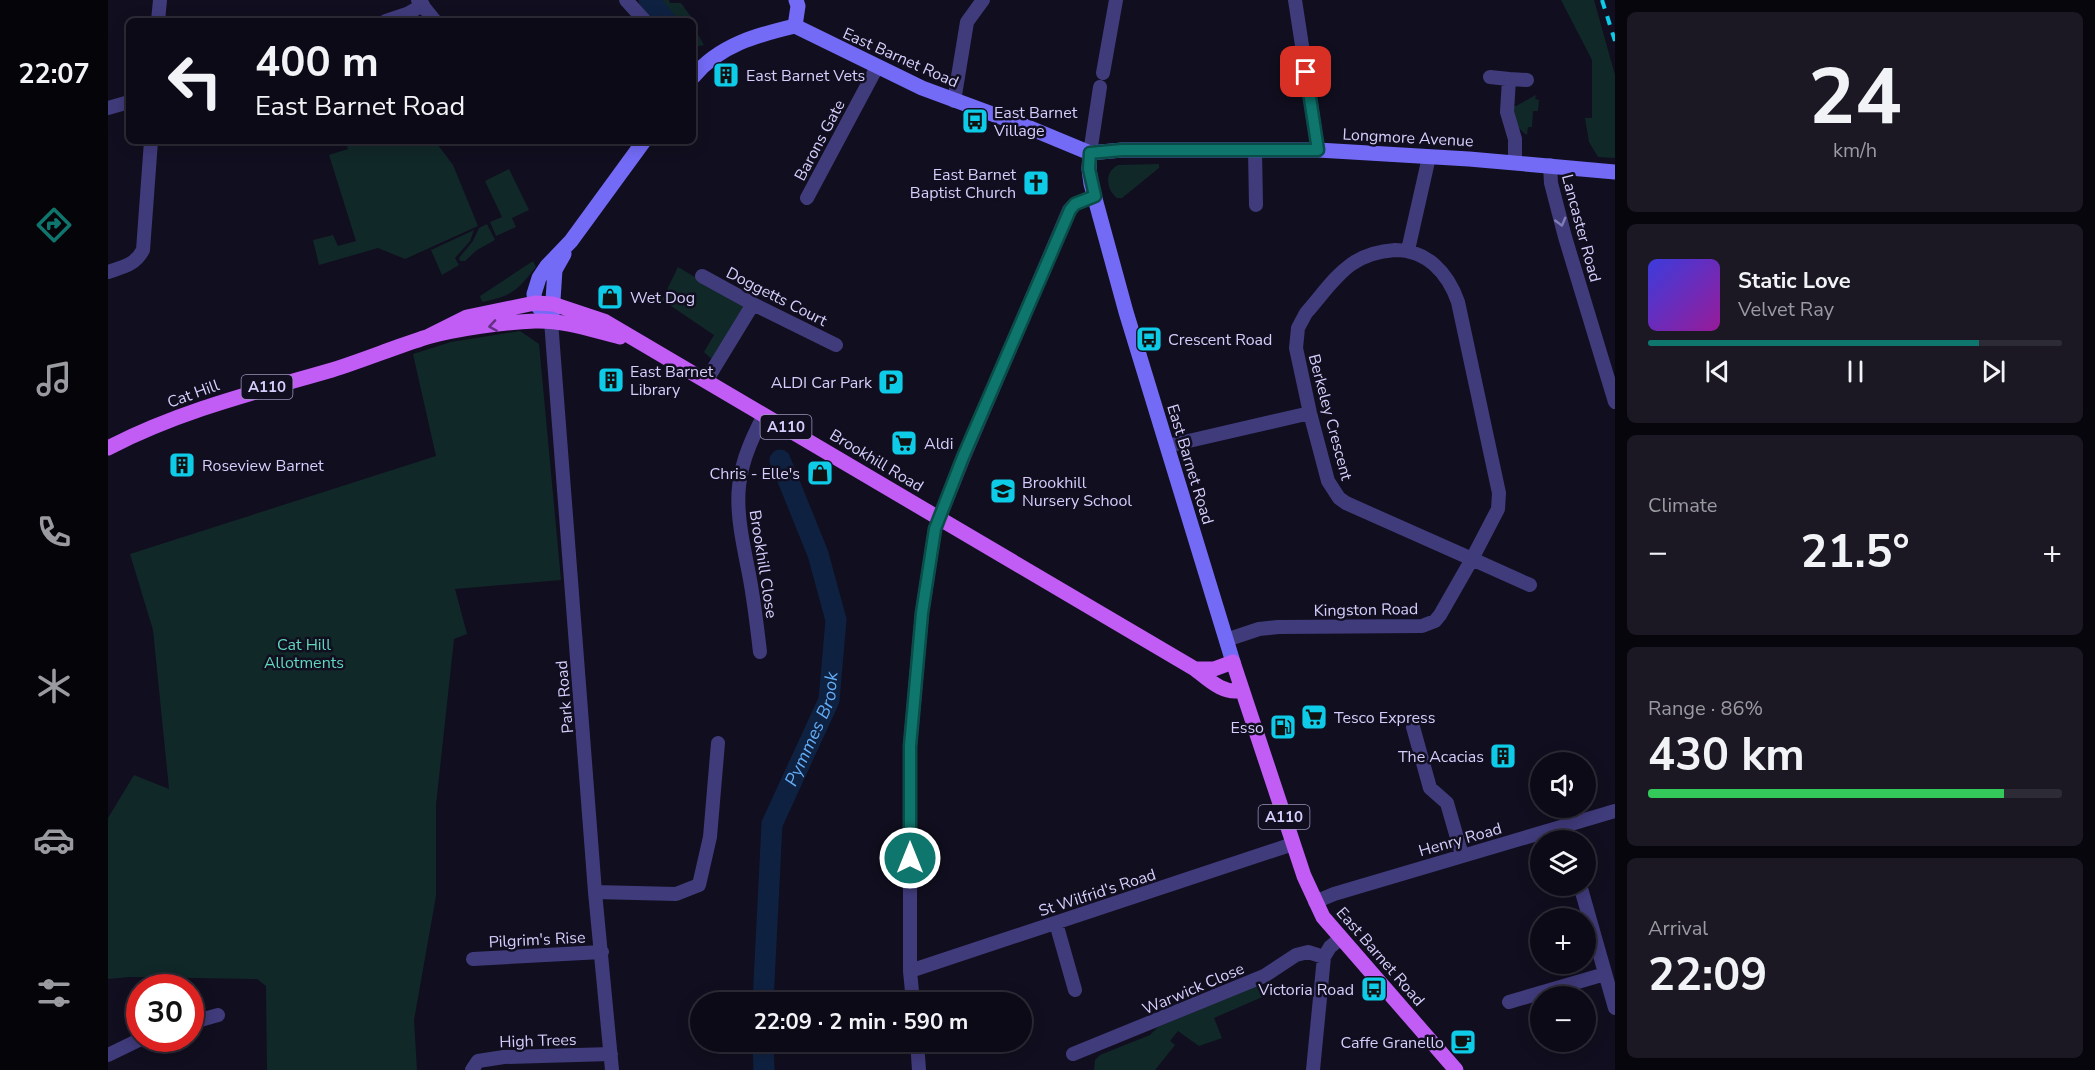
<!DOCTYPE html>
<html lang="en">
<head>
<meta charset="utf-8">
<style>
  body { margin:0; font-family:"Nunito Sans",sans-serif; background:#1b1824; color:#f1f3f6; height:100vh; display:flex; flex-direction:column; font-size:22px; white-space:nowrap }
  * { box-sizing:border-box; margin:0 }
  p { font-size:20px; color:#9a9aa1 }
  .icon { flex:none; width:33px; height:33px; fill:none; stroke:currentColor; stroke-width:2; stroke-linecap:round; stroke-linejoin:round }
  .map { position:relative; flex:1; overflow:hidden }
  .details { display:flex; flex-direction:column; gap:12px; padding:12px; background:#07060d; width:480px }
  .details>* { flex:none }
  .guide { position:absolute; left:18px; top:18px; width:570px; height:126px; border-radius:9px; box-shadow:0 3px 15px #0003,0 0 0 2px #2d2b36; background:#0d0a17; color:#f1f3f6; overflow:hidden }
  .controls { position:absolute; left:1422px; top:752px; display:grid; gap:12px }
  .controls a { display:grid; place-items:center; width:66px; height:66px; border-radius:50%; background:#0d0a17; box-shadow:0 3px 15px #0003,0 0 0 2px #2d2b36; font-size:30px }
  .speed { position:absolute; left:18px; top:974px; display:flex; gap:12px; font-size:30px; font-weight:700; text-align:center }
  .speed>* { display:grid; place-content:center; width:78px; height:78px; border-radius:50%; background:#0d0a17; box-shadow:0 3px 15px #0003,0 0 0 2px #2d2b36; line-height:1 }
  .speed .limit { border:9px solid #d22; background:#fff; color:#111 }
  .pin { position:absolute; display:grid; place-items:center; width:51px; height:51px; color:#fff; margin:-26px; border-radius:12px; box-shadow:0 3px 9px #0006 }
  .me { position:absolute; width:66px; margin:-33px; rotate:0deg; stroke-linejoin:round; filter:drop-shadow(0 0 4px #0008) }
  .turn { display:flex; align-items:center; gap:21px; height:126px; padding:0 30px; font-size:27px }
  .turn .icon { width:78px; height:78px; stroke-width:2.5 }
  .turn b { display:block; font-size:42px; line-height:51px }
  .big { font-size:45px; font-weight:700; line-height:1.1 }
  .details .tile { flex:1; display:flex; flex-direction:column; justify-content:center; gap:9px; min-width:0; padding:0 21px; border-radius:9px; background:#1b1824 }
  .details .dial { align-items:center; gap:0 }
  .dial b { font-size:78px; line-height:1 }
  .song { display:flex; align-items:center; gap:18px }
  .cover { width:72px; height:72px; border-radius:9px; background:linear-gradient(135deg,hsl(240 70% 55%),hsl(300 70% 35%)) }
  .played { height:6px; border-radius:3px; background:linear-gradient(90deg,#0f766e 80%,#2d2b36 80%) }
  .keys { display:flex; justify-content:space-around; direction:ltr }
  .heat { display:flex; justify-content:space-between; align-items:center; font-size:33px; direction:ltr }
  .charge { height:9px; border-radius:4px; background:linear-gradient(90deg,#34c759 86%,#2d2b36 0) }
  .trip { position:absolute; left:582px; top:992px; width:342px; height:60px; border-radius:30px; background:#0d0a17; box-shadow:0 3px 15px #0003,0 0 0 2px #2d2b36; font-weight:700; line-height:60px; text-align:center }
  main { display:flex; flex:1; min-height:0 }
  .tabs { display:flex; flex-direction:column; width:108px; justify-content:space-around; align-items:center; background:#050409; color:#9a9aa1 }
  .tabs .icon { width:42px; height:42px }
  .tabs .selected { color:#0f766e }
  .tabs b { font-size:27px; color:#f1f3f6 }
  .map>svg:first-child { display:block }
</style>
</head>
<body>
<main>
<nav class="tabs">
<b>22:07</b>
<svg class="icon selected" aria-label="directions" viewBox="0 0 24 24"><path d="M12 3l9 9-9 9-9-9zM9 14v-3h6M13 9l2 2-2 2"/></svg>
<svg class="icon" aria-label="music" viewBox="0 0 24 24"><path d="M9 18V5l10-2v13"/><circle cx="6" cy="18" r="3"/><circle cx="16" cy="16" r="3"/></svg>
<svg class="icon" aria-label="phone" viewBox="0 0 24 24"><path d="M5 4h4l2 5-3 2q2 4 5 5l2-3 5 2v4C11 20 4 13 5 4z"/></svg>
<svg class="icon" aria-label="climate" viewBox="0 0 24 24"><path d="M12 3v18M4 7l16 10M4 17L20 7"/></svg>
<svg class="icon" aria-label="car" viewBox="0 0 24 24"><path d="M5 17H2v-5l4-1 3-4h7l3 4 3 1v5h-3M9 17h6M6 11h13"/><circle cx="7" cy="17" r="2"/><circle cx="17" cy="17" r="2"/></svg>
<svg class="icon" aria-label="filters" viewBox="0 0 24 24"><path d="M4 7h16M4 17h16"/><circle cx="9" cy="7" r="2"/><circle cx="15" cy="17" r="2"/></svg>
</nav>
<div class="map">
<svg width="1507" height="1070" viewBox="0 0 1507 1070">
  <rect width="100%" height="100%" fill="#110e1f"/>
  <path fill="#112828" d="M539,0H561L562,3H573L587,22L586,28L596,45L585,47V21H555Z
    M1453,0H1486L1507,75V158L1490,157L1481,142L1477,118H1484V60Z
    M1428,95L1427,99L1431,100L1430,111H1425L1424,127H1420L1419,135C1410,130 1402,116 1404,106H1408Z
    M238,141H327L345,165L370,226L297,259L270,248L211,265L205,240L225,235L230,246L248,241L221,155L240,149Z
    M1051,164V168L1014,198H1009C998,189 996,172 1010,165Z
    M401,169L421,210L404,218L408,227L388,236L382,222L394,217L377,181Z
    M379,224L387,240L369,250L357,261H352L351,258L365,241L371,228Z
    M366,230L362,241L347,258L351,265L334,275L323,250Z
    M425,261L428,267C408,292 405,295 374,302L372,296Z
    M570,267L641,309L609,364L596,352L606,335L554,300Z
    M412,331L431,344L453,580L347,589L359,634L346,639L328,805V896L306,1020L309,1070H159L158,986L149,979L21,977L0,979V818L26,775L61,789L45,630L22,554L328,456L305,354L343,342Z
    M1153,983L1159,995L1106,1018L1114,1038L1091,1046L1070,1031L1062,1041L1067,1045L1047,1070H986L987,1060L992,1055L1042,1035L1050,1027Z"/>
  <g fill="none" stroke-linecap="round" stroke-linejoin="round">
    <g stroke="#0f2141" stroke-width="21">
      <path d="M541,0L558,21"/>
      <path id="s1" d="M655,1002L664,824L721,700L728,620L710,554L672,460"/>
      <path d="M655,1041L656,1070"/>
    </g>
    <path stroke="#403b7b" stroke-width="14" d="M310,0L327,21
      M518,0L537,21
      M1187,0L1210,150
      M50,21L52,0
      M278,21L299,14L315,5
      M995,73L1008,0
      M1382,77L1401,79
      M846,101L859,22L875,0
      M0,108L21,102
      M1147,150L1148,205
      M982,153L992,87
      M1407,162V139L1399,112L1401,79L1419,80
      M1442,165L1443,183L1457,237L1507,402
      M699,198L769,67
      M1287,250C1319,250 1340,273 1350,302L1391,493L1390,509L1364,559L1238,503L1231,498L1220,481L1202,413L1188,348L1190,328L1198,313C1227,280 1240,253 1287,250Z
      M1300,250L1321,157
      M0,272C15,267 27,265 35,250L43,141
      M594,276L645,304L728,345
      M443,321L487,892L504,1070
      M598,381L645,304
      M1059,446L1202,413
      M1118,640L1151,629L1170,627L1314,626L1327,621L1332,615L1364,559L1422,585
      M652,652C649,626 646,600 641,574C627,505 622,479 656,415
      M1305,727L1322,788L1339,803L1354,855
      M1472,885L1507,1008
      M487,892L568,894L591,885L602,837L610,743
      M1207,902L1226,894L1507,811
      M948,923L967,990
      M365,959L494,952
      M802,971L1185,844
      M805,1002L802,971V746L814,613L827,529L856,457L961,210L967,204L987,196
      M1401,1002L1497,974
      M82,1023L110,1015
      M809,1041L811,1070
      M965,1054L1156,976L1188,955L1200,952L1216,957
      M0,1055L35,1038
      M364,1070L370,1061L396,1057L503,1054
      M1205,1070L1216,957L1222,947L1233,938"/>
    <path stroke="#736bf6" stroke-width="15" d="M687,26L814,88L917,126L982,153L1014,150H1210L1361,159L1507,172
      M687,26L690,6L688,0
      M585,77C611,45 649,35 687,26
      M982,153L981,169L983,184L1018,312L1125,662
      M444,315L447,270L456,254
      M443,321L427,303L426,294L431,278L439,266L463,241L536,141"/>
    <path stroke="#c15cf5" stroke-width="15" d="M321,336L359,317L427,303L445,304L496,321L1087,669C1101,680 1116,695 1134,690
      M0,448C71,411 148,392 224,370C256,360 287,347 319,337C348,329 396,322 427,321C456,320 484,330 512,337
      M1087,669H1106L1125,662L1196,876L1215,917L1348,1070"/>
    <path stroke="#0ecbe8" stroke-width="4" stroke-dasharray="9 8" stroke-linecap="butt" d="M1494,0L1507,41"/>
  </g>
  <defs><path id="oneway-chevron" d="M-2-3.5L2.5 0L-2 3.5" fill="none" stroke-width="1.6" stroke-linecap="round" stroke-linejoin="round" transform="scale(1.5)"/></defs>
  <use stroke="#837db5" href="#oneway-chevron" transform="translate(1453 222) rotate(75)"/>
  <use stroke="#60317f" href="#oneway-chevron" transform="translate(385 326) rotate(171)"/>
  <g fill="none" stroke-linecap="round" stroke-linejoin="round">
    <defs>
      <path id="route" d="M802,858V746L814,613L827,529L855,457L962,210L967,204L987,196L981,169L982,153L1014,150H1210L1198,72"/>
    </defs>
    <use href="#route" stroke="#0a4d48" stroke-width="15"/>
    <use href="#route" stroke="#0f766e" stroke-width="10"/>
  </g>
  <defs>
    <symbol id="building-square" viewBox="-11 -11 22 22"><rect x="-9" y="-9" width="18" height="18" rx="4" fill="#0ecbe8" stroke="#110e1f"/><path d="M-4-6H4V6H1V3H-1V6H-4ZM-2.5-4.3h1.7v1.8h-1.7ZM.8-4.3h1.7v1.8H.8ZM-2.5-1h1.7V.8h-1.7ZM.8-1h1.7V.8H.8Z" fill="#111"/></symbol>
    <symbol id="bus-square" viewBox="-11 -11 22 22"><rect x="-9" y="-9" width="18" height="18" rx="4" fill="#0ecbe8" stroke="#110e1f"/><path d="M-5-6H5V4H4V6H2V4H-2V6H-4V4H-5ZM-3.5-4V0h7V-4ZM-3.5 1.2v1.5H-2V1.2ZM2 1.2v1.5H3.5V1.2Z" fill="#111"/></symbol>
    <symbol id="church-square" viewBox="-11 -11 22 22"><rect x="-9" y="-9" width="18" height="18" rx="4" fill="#0ecbe8" stroke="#110e1f"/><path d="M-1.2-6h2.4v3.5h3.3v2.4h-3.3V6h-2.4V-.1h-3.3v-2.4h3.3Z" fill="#111"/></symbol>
    <symbol id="shop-square" viewBox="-11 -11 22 22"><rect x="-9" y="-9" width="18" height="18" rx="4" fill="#0ecbe8" stroke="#110e1f"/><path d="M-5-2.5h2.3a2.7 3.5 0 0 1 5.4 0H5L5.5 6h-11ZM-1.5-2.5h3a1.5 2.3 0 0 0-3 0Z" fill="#111"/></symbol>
    <symbol id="parking-square" viewBox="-11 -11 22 22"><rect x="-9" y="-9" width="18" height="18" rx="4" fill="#0ecbe8" stroke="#110e1f"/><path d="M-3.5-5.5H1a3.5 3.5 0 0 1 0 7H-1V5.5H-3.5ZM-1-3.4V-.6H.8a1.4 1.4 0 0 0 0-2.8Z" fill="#111"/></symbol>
    <symbol id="supermarket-square" viewBox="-11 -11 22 22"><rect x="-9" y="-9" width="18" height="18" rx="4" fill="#0ecbe8" stroke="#110e1f"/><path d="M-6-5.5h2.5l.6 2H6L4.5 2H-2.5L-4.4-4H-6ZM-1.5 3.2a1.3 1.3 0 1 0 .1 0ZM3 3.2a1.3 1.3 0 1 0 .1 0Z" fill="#111"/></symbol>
    <symbol id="school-square" viewBox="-11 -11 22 22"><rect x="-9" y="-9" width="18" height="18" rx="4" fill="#0ecbe8" stroke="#110e1f"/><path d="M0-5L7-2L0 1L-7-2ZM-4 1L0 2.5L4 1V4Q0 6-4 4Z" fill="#111"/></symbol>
    <symbol id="fuel-square" viewBox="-11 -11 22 22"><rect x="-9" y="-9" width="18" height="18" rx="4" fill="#0ecbe8" stroke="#110e1f"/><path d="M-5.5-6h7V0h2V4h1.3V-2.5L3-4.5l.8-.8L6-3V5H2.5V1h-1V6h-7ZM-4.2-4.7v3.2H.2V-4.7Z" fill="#111"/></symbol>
    <symbol id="cafe-square" viewBox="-11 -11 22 22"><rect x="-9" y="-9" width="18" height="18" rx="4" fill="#0ecbe8" stroke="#110e1f"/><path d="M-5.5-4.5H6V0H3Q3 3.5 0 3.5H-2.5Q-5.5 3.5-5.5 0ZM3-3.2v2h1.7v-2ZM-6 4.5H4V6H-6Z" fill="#111"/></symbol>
  </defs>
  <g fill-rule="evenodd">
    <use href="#building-square" x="603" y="60" width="30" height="30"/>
    <use href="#bus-square" x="852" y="106" width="30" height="30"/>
    <use href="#church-square" x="913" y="168" width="30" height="30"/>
    <use href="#shop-square" x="487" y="282" width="30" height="30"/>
    <use href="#bus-square" x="1026" y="324" width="30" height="30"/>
    <use href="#building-square" x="488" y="365" width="30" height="30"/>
    <use href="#parking-square" x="768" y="367" width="30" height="30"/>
    <use href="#supermarket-square" x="781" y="428" width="30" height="30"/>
    <use href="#building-square" x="59" y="450" width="30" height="30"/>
    <use href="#shop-square" x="697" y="458" width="30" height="30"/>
    <use href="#school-square" x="880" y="476" width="30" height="30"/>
    <use href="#supermarket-square" x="1191" y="702" width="30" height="30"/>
    <use href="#fuel-square" x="1160" y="712" width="30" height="30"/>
    <use href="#building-square" x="1380" y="741" width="30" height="30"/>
    <use href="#bus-square" x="1251" y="974" width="30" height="30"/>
    <use href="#cafe-square" x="1340" y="1027" width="30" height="30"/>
  </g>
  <g text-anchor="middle" stroke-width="5" stroke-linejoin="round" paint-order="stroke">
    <g fill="#110e1f" stroke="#9a94ba" stroke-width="1.5">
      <rect x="133.5" y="375" width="51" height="24" rx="4.5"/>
      <rect x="652.5" y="415" width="51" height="24" rx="4.5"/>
      <rect x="1150.5" y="805" width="51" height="24" rx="4.5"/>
    </g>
    <g font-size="15" font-weight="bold" fill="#d5cefc">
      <text x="159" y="392">A110</text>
      <text x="678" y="432">A110</text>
      <text x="1176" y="822">A110</text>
    </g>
    <g font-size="16" fill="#d5cefc" stroke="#110e1f">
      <text transform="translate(793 57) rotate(24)" y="6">East Barnet Road</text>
      <text transform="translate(1300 137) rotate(3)" y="6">Longmore Avenue</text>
      <text transform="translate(711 140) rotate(-62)" y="6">Barons Gate</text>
      <text transform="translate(1474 228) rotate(75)" y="6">Lancaster Road</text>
      <text transform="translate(669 296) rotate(27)" y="6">Doggetts Court</text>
      <text transform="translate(85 393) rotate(-20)" y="6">Cat Hill</text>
      <text transform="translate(1223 417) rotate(75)" y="6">Berkeley Crescent</text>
      <text transform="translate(769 460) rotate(31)" y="6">Brookhill Road</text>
      <text transform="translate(1083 464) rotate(73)" y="6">East Barnet Road</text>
      <text transform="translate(656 564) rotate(81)" y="6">Brookhill Close</text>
      <text transform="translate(1258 609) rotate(-1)" y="6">Kingston Road</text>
      <text transform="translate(456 697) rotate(-95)" y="6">Park Road</text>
      <text transform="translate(1352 839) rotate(-16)" y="6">Henry Road</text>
      <text transform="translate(989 892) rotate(-18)" y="6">St Wilfrid's Road</text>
      <text transform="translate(429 939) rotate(-3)" y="6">Pilgrim's Rise</text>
      <text transform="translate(1273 956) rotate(49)" y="6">East Barnet Road</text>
      <text transform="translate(1085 988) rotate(-23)" y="6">Warwick Close</text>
      <text transform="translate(430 1040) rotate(-2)" y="6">High Trees</text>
    </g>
    <g font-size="16" fill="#d5cefc" stroke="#110e1f" text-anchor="start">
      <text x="638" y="81">East Barnet Vets</text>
      <text x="886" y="118">East Barnet<tspan x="886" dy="18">Village</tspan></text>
      <text x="908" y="180" text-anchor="end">East Barnet<tspan x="908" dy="18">Baptist Church</tspan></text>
      <text x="522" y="303">Wet Dog</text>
      <text x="1060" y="345">Crescent Road</text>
      <text x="522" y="377">East Barnet<tspan x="522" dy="18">Library</tspan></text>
      <text x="764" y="388" text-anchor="end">ALDI Car Park</text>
      <text x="816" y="449">Aldi</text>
      <text x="94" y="471">Roseview Barnet</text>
      <text x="692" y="479" text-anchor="end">Chris - Elle's</text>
      <text x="914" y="488">Brookhill<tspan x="914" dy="18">Nursery School</tspan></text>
      <text x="1226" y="723">Tesco Express</text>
      <text x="1156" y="733" text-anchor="end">Esso</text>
      <text x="1376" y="762" text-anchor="end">The Acacias</text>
      <text x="1246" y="995" text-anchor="end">Victoria Road</text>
      <text x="1336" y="1048" text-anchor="end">Caffe Granello</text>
    </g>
    <g font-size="16" fill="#5fd7bd" stroke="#110e1f">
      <text x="196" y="650">Cat Hill<tspan x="196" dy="18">Allotments</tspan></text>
    </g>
    <g font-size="18" font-style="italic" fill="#63adf6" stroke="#110e1f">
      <text dy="6" stroke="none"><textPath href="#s1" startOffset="282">Pymmes Brook</textPath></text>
    </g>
  </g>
</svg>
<div class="controls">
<a><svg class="icon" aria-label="sound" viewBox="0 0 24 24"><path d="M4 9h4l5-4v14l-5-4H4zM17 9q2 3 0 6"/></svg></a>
<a><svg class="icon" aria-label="layers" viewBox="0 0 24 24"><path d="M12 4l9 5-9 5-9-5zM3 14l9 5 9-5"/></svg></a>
<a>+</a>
<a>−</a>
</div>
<div class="speed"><div class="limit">30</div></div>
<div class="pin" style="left:1198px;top:72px;background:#d93025"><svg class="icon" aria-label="arrive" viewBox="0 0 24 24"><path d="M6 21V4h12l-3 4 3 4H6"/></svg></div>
<svg class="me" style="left:802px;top:858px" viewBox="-20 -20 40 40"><circle r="17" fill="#0f766e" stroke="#fff" stroke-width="3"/><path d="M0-11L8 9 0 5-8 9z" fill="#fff"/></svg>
<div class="trip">22:09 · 2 min · 590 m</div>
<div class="guide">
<div class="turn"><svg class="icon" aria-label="left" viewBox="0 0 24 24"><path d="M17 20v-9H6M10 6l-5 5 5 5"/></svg><div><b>400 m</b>East Barnet Road</div></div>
</div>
</div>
<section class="details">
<div class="tile dial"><b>24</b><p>km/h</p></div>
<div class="tile">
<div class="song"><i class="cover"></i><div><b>Static Love</b><p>Velvet Ray</p></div></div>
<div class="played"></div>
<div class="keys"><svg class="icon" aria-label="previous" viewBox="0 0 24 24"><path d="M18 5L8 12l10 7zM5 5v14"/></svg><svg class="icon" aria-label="pause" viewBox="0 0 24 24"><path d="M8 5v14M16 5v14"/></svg><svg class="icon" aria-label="next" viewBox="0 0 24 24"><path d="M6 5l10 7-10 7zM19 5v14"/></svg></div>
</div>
<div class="tile"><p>Climate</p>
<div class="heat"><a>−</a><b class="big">21.5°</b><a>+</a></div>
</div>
<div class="tile"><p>Range · 86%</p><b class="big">430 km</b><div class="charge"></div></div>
<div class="tile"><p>Arrival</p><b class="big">22:09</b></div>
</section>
</main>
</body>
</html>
